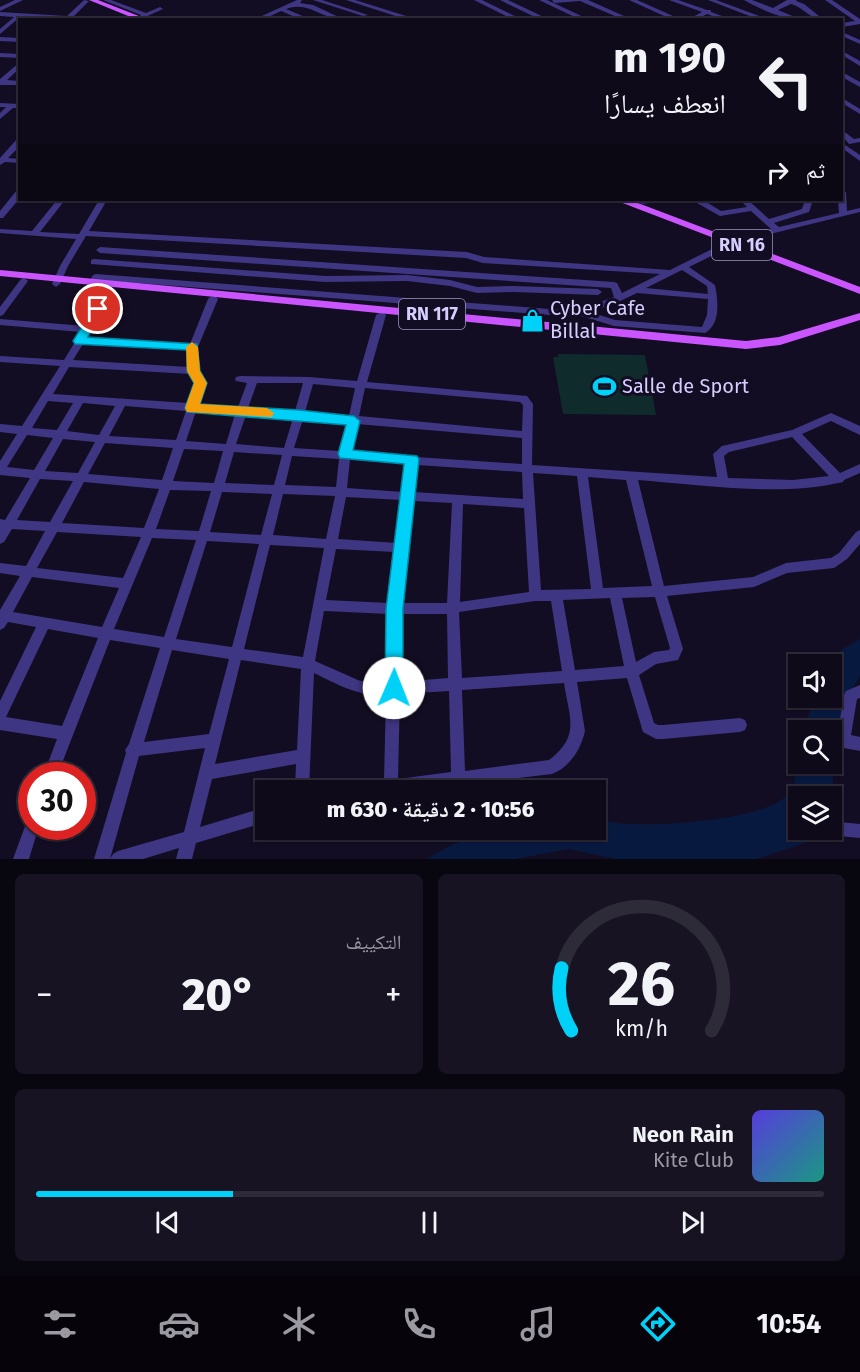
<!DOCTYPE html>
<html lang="ar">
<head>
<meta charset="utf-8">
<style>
  body { margin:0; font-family:"Fira Sans","Noto Naskh Arabic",sans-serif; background:#171323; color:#f1f3f6; direction:rtl; height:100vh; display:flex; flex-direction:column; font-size:22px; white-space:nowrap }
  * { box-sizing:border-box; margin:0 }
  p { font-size:20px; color:#9b9aa2 }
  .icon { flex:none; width:33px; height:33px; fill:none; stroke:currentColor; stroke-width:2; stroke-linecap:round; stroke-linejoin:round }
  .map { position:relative; height:859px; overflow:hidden; direction:ltr }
  .details { display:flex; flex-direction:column; gap:15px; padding:15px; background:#08060e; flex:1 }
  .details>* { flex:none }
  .guide { position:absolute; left:18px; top:18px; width:825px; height:183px; border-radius:0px; box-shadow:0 2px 4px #0004,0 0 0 2px #2e2b39; direction:rtl; background:#0e0a1a; color:#f1f3f6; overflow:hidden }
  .controls { position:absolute; left:788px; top:654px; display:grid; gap:12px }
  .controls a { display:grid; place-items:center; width:54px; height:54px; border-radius:0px; background:#0e0a1a; box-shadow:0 2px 4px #0004,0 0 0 2px #2e2b39; font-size:30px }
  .speed { position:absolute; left:18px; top:762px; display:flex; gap:12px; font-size:30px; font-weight:700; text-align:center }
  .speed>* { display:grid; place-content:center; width:78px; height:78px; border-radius:50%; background:#0e0a1a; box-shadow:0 2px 4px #0004,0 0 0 2px #2e2b39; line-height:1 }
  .speed .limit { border:9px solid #d22; background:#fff; color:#111 }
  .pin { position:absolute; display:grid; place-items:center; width:51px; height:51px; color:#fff; margin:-26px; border:3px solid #fff; border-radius:50%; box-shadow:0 2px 6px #0007 }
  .me { position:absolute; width:66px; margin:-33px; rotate:1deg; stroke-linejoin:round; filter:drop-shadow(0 0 4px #0008) }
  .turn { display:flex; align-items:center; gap:21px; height:126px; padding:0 18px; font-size:27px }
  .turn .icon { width:78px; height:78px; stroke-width:2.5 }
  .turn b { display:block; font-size:42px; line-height:51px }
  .then { display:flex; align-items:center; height:57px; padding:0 18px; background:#0003; gap:12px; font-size:22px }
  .big { font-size:45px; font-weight:800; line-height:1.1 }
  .details .widget { flex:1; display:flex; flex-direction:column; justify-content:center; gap:9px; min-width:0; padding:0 21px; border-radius:9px; background:#171323 }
  .details .dial { align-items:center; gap:0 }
  .dial svg { height:156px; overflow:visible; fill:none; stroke:#2e2b39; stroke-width:7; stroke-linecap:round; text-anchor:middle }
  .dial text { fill:#f1f3f6; stroke:none }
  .song { display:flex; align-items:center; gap:18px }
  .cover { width:72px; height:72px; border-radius:9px; background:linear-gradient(135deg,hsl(250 70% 55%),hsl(170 70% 35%)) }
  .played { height:6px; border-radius:3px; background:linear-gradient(90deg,#00d1f9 25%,#2e2b39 25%) }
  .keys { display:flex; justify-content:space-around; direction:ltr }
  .heat { display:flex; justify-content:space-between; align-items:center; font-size:33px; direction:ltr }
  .details .tiles { flex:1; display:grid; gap:15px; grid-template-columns:1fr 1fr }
  .widget:last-child { grid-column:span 2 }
  .trip { position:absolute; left:255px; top:780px; width:351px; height:60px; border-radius:0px; background:#0e0a1a; box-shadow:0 2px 4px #0004,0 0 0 2px #2e2b39; font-weight:800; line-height:60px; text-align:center; direction:rtl }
  .tabs { display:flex; height:96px; justify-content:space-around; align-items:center; background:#06040a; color:#9b9aa2 }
  .tabs .icon { width:42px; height:42px }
  .tabs .active { color:#00d1f9 }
  .tabs b { font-size:27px; color:#f1f3f6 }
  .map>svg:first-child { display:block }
</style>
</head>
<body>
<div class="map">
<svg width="860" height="859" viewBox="0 0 860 859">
  <rect width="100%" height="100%" fill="#120d22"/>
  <path fill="#102b2c" d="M558,354L645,355L656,415L563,414L553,357H558Z"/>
  <path fill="#081940" d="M860,639V676L845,704L834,763L831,805V796H798V830H820L805,843L756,859H616L569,849L515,859H427C483,822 532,830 596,830V819C607,821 620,824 632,824C664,826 773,819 790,792C797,782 797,763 798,752V764H831V730H804L814,698H831L830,664L841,650Z"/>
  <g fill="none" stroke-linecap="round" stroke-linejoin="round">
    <path fill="#3e3682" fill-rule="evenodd" d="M15,0H23L0,11V7Z
      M84,0L89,1L70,20L20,17L0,34V29L14,17L0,16V12L67,16Z
      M103,0H111L146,13L160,7L163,9L141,19L138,17L141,15Z
      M297,0H302L300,3L313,5L345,20C323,20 308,0 286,9L312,20H302L281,11L262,20H253Z
      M313,0H322L368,15L363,16Z
      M346,0H355L419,20H408Z
      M474,0H482L523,20H514Z
      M500,0H508L550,20H541Z
      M539,0H547L590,20H581Z
      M552,0H588L633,20H624L580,1L554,3Z
      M629,0H637L682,20H673Z
      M669,0H678L707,10H711V12L733,20H723L707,14L696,20H687L702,12Z
      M708,0H716L770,20H760Z
      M744,0H752L773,8L787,0H797L796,1L804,4L824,20C811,20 803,7 791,4L778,10L802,20C785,20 759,9 744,0Z
      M825,0H832L860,19V24L842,27V23L855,21Z
      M842,32L860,40V44L842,36Z
      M0,37L20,38V42L0,41Z
      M842,51L860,61V66L842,55Z
      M0,53L20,54V58L0,57Z
      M20,62V68L7,80L20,81V85H0V79Z
      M842,72L860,82V87L842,77Z
      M842,98L860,109V114L842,103Z
      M0,103L20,104V108H13L0,119V113L6,107H0Z
      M842,130L854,139L860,138V142L849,144L842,136Z
      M17,139H20V146L8,158L20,159V163L5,162L0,165V158Z
      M842,143L860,155V161L842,148Z
      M17,190H20V198L3,218H0V211Z
      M842,190L846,192L847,211L860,208V212L742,241L689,267L715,285C718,300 721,324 705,333L614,326L581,316L576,317L99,280L96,284L93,285L89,282L93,275L96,274L575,311L614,297L611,288L100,253L96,250L100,247L614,282L617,283L622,293L660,274L483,263L466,258L86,236L68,266L60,284L56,287L52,284L60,266L76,239L0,233V229L32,231L57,200H65L40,232L79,234L99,200H107L89,231L467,252L484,257L670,270L736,237L771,229L751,211L720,216L695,202L694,200H703L721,211L747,207L740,200H748L769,219L802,209L805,200H813L809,212L774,223L779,227L839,213L838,200H842ZM682,270L707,286L708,294L646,288ZM637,293L708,299L707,315L702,327L615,320L590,312L616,303Z
      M639,200H658L657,202L642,204L638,202Z
      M94,259L325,276L407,275L450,280L477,287L514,286L598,289L602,292L598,295L514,292L477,293L450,286L407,281L325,282L91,264V260Z
      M24,278L28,281L3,315L0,316V307L21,279Z
      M112,287L116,290L87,338L190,344L208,299L210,297H216L218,299L198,347V371L205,383L198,404L238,407L247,383L236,381L235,379L236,377L240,376L309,377L357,381L376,315L381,312L384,313L386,315L367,382L527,396L533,404L532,465L717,477L713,454L722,446L792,430L831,413L860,426V435L831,421L802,434L840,473L860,464V473L844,480L843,482C780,497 703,485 638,480L664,586L753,577L786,563L831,558L839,553L856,532L860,530V544L847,559L834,568L787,573L754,587L667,596L683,649L678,660L656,664L639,675L654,723L658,725H663L740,718L745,720L747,725L745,730L740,732L663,739H656L643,732L627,678L577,682L585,731C581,749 570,767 552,774L421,790H360L362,785L384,781L386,695C359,697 339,685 314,673L309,790H295L296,764L212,779L200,827L266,807V822L196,843L192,859H176L179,848L143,859H110L113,854L118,851L184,832L205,748L139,756L110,859H94L126,753L125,750L129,744L160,648L110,640L57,776H43L57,739L0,730V701L36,627L8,622L4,628L0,630V610L20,576L0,573V563L26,566L45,531L12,529L4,542L0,544V519L5,520L30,478L0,475V461L17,434L0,432V424L22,426L60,366L0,362V356L64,360L81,332L0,325V319L85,326L109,288ZM83,344L188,350V367L73,360ZM69,367L190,374L195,383L188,403L53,394ZM257,383H303L295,411L248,408ZM313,384L355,388L349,416L305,412ZM365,388L520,402L523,405L522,431L359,416ZM48,401L73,403L57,430L32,428ZM83,403L115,406L99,435L67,431ZM125,406L186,411L176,440L109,436ZM196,411L235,414L226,444L186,441ZM246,415L293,418L284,448L236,444ZM303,419L347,423L340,451L294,448ZM357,424L522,438V464L416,457L412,455L408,456L351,452ZM27,435L53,438L34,470L7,467ZM792,437L829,476L793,480L728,478L724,456L729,452ZM63,439L95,442L78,473L45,471ZM105,443L173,448L162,480L88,474ZM184,449L223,451L214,483L173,481ZM234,452L282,455L274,485L225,483ZM292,456L339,459L336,487L285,485ZM350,460L406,464L403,492L347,488ZM417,465L522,472L523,499L414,492ZM533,473L577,476L591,589L541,590ZM588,477L626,480L652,586L603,588ZM40,479L73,481L50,522L17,520ZM84,482L159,489L144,528L62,523ZM170,490L211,491L199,531L156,529ZM222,492L272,494L261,535L210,532ZM283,494L335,496L326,539L273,535ZM346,497L402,500L397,543L338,539ZM413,501L452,503L447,603H402ZM463,504L524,508L529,592L460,602ZM57,532L141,537L123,578L37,568ZM152,538L196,540L164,637L114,629ZM207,541L259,544L232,647L176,639ZM270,545L324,548L303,657L244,649ZM336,549L395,552L389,603L326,600ZM32,577L119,588L102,627L13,612ZM655,597L670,648L669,650L654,652L636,662L622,598ZM610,598L624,666L575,670L563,600ZM535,601H551L562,671L462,678L459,612ZM324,611L389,614L387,683L371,684L358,680L315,661ZM401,614H447L448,678L400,682ZM48,629L98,638L62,726L6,717ZM172,650L229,659L209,734L144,742ZM241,660L301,669L297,750L215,764ZM564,683C569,717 581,736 549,760L465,771L462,690ZM449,691L451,772L398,779L400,694Z
      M860,685V698L857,699L851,735L860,737V751L844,748L837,737L844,695L846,691Z
      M32,819V826H39L29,859H13L27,821Z
      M839,822L860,824V838L839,836L834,834L832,829L834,824Z"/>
    <path fill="#ca55ff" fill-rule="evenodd" d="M89,0H98L149,20H138Z
      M619,200H630L860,287V294L620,202Z
      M0,270L746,341L779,337L860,313V320L780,345L746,349L0,276Z"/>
  </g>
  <path fill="#00d1f9" stroke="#0088a2" stroke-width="1.5" d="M98,305L104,309L88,337L197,344L200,371L207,383L200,404L299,410L354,416L360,421L353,450L417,456L419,459L403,609V688L400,694L394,696L388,694L385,688L386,609L404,464L340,458L338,454L346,425L187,412L185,408L194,383L187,371V350L75,344L73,341L94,307Z"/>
  <path fill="#f59e0b" d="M192,342L198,347L200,371L207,383L200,404L267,408L274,413L272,417L187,412L185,408L194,383L187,371L186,347Z"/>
  <defs>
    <symbol id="shop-bare" viewBox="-9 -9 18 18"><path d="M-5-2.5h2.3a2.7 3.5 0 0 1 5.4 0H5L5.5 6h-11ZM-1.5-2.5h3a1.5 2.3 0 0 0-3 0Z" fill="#00d1f9" stroke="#120d22" stroke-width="2.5" paint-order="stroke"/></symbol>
    <symbol id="stadium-bare" viewBox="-9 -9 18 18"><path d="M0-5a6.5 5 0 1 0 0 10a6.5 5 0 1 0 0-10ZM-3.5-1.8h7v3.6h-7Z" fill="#00d1f9" stroke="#120d22" stroke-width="2.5" paint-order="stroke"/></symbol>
  </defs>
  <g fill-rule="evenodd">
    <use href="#shop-bare" x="516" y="304" width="33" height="33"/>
    <use href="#stadium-bare" x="588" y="370" width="33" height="33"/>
  </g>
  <g text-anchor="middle" stroke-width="6" stroke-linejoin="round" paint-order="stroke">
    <g fill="#120d22" stroke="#9b94bd" stroke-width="1.5">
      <rect x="712" y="230" width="60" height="30" rx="4.5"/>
      <rect x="399" y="299" width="66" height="30" rx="4.5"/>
    </g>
    <g font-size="18" font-weight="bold" fill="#d6ceff">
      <text x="742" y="251">RN 16</text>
      <text x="432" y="320">RN 117</text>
    </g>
    <g font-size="20" fill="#d6ceff" stroke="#120d22" text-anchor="start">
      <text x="550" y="315">Cyber Cafe<tspan x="550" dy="23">Billal</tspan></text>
      <text x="622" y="393">Salle de Sport</text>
    </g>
  </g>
</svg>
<div class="controls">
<a><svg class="icon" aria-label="sound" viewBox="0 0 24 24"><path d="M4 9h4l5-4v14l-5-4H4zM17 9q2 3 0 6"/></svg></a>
<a><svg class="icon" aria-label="search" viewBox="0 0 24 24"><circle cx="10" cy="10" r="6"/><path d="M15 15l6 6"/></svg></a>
<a><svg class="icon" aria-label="layers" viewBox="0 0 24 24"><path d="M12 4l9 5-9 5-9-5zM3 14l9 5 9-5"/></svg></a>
</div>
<div class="speed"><div class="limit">30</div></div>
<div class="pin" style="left:98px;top:309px;background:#d93025"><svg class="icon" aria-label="arrive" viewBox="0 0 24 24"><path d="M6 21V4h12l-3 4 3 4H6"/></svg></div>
<svg class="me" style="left:394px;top:688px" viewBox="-20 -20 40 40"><circle r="19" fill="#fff"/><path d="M0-13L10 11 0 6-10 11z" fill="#00d1f9"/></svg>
<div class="trip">10:56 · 2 دقيقة · 630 m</div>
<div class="guide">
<div class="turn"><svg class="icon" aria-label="left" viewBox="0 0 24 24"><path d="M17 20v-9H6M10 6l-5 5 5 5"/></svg><div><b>190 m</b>انعطف يسارًا</div></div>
<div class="then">ثم<svg class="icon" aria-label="right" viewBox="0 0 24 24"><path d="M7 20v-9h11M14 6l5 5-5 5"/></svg></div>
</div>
</div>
<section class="details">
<div class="tiles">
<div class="widget dial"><svg viewBox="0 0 100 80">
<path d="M14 69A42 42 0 1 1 86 69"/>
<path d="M14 69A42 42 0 0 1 9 37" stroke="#00d1f9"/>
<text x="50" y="56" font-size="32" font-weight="700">26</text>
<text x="50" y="72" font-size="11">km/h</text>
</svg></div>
<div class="widget"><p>التكييف</p>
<div class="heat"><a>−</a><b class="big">20°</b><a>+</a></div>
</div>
<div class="widget">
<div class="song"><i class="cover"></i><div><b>Neon Rain</b><p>Kite Club</p></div></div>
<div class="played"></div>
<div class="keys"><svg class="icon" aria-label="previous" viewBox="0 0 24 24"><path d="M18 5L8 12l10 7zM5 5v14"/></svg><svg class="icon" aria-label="pause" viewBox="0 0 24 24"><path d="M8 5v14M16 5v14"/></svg><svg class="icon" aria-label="next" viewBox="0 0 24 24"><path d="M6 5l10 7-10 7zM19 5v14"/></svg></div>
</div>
</div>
</section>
<nav class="tabs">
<b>10:54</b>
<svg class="icon active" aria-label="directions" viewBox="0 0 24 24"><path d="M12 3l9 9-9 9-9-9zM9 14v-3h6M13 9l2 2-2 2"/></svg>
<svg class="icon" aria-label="music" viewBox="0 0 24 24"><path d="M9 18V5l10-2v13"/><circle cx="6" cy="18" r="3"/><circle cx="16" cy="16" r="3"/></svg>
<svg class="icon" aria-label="phone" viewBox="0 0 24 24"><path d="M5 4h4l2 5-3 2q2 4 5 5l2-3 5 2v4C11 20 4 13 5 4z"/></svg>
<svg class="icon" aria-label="climate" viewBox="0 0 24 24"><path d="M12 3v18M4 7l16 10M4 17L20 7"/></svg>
<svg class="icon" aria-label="car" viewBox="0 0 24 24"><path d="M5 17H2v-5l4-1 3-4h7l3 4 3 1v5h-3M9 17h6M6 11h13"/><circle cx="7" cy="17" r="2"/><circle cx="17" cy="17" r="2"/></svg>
<svg class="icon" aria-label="filters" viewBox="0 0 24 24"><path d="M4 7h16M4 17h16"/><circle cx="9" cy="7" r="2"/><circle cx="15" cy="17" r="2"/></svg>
</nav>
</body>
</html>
